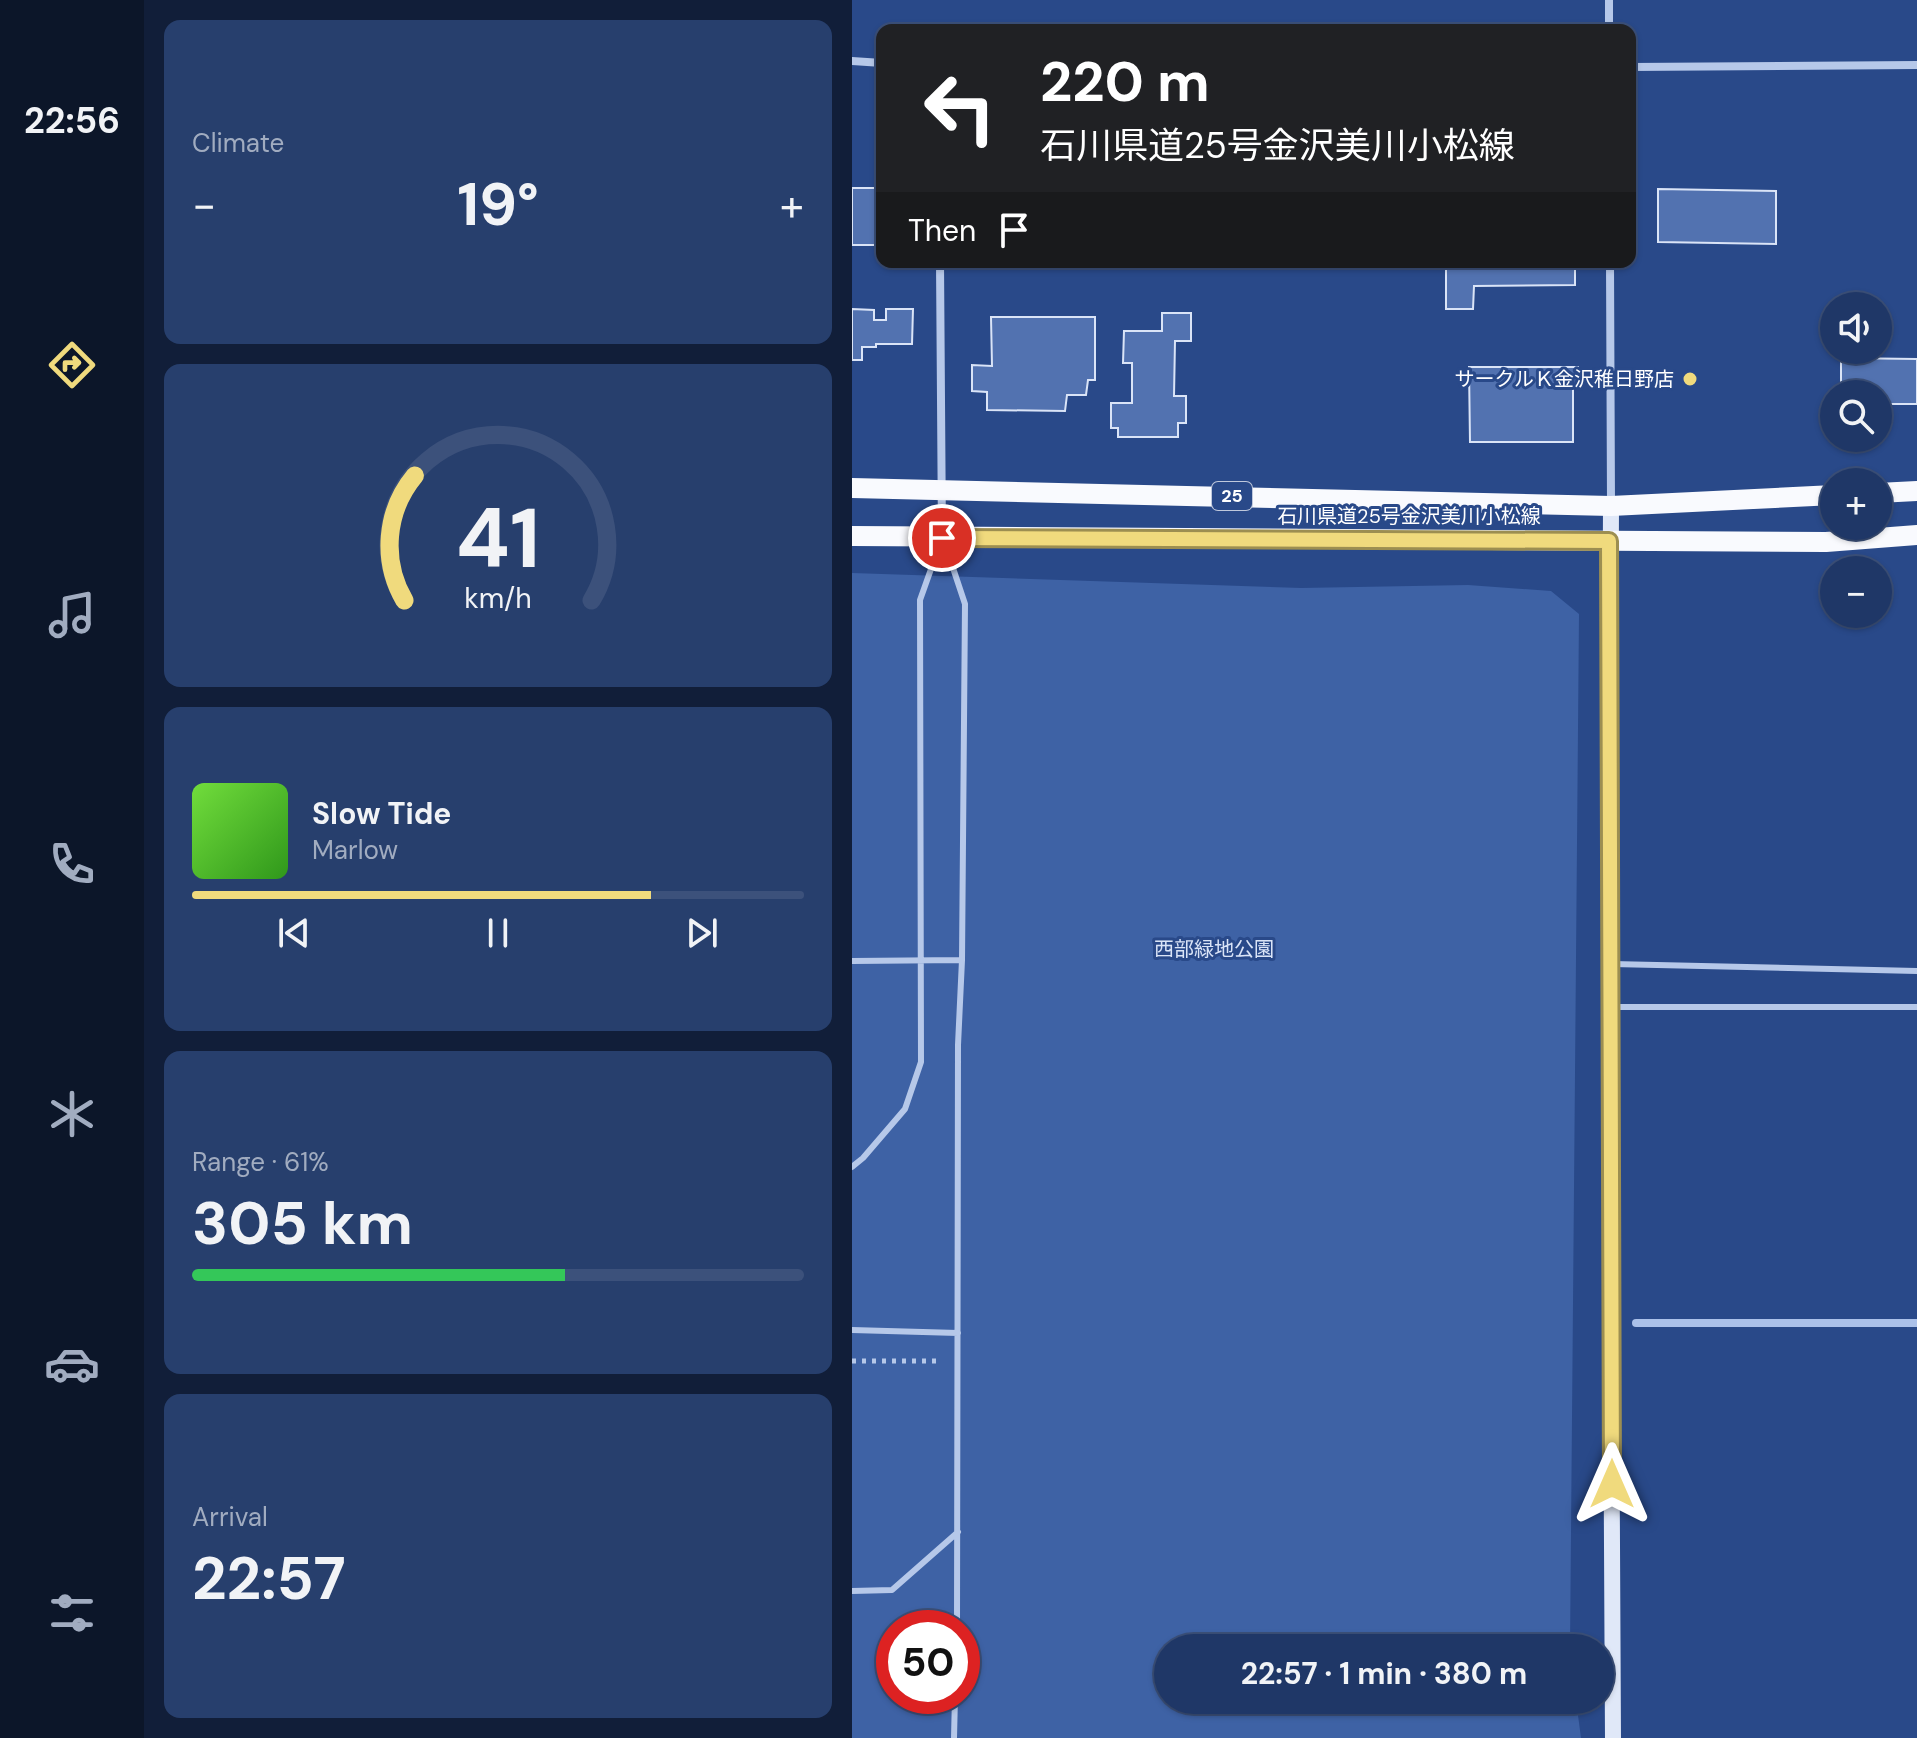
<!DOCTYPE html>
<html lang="en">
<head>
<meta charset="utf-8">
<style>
  body { margin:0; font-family:"DM Sans","Noto Sans JP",sans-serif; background:#273f6d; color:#f1f3f6; height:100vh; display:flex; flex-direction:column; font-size:30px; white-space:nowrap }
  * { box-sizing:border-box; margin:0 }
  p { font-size:26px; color:#a1acc0 }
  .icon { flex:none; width:44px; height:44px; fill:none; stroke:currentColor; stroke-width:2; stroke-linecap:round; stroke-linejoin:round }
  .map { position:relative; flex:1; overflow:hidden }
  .side { display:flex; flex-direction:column; gap:20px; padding:20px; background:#111e39; width:708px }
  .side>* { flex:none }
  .top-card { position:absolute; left:24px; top:24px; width:760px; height:244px; border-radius:16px; box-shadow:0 2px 6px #0004,0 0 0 2px #3c517b; background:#202124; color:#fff; overflow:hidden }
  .buttons { position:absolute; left:968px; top:292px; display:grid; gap:16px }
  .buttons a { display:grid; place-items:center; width:72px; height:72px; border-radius:50%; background:#1f3767; box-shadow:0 2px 6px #0004,0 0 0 2px #3c517b; font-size:40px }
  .speed { position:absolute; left:24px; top:1610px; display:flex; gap:16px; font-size:40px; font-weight:700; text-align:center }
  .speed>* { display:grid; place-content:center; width:104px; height:104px; border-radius:50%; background:#1f3767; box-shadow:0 2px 6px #0004,0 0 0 2px #3c517b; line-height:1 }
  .speed .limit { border:12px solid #d22; background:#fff; color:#111 }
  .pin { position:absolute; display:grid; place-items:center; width:68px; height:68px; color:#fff; margin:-34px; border:4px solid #fff; border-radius:50%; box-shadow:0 2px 8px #0007 }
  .me { position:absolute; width:88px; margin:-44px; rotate:0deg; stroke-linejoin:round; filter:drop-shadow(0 0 6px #0008) }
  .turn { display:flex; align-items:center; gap:28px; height:168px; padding:0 32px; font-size:36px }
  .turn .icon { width:104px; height:104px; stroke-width:2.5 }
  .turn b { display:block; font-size:56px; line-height:68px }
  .then { display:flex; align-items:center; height:76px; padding:0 32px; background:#0003; gap:16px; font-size:30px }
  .big { font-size:60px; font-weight:700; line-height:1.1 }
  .side .tile { flex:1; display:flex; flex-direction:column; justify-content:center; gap:12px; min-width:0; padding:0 28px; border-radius:16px; background:#273f6d }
  .side .dial { align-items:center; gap:0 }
  .dial svg { height:208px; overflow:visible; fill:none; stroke:#3c517b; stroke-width:7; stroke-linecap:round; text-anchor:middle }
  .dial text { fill:#f1f3f6; stroke:none }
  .song { display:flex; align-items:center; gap:24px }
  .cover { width:96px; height:96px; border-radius:12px; background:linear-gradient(135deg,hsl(100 70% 55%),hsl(110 70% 35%)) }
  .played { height:8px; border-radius:4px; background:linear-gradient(90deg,#f0da7d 75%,#3c517b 75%) }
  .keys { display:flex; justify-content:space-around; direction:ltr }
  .heat { display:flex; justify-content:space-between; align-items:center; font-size:44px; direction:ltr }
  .charge { height:12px; border-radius:6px; background:linear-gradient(90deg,#34c759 61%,#3c517b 0) }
  .trip { position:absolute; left:302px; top:1634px; width:460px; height:80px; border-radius:40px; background:#1f3767; box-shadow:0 2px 6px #0004,0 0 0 2px #3c517b; font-weight:700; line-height:80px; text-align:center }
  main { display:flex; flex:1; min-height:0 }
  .menu { display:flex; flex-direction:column; width:144px; justify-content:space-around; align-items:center; background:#0c1629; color:#a1acc0 }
  .menu .icon { width:56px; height:56px }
  .menu .selected { color:#f0da7d }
  .menu b { font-size:36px; color:#f1f3f6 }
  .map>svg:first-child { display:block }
</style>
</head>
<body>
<main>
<nav class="menu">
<b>22:56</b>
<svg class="icon selected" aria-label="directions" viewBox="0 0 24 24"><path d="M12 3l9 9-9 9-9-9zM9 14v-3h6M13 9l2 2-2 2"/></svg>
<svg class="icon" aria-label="music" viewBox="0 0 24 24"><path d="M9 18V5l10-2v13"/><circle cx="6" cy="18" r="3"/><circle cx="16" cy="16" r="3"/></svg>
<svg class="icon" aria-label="phone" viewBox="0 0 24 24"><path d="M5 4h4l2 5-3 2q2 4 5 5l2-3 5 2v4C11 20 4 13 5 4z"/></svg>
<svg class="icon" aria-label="climate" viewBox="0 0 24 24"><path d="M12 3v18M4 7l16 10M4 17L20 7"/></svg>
<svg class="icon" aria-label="car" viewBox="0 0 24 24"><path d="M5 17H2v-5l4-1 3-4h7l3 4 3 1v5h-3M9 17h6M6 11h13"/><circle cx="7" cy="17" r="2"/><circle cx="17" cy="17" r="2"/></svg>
<svg class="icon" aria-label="filters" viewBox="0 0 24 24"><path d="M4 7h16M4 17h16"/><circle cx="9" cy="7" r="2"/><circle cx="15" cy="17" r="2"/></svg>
</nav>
<section class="side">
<div class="tile"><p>Climate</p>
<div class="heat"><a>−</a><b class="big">19°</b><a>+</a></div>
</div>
<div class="tile dial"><svg viewBox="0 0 100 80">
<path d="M14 69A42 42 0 1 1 86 69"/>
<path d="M14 69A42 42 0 0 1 18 21" stroke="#f0da7d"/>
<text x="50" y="56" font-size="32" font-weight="700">41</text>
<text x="50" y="72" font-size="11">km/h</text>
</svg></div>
<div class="tile">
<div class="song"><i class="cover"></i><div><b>Slow Tide</b><p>Marlow</p></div></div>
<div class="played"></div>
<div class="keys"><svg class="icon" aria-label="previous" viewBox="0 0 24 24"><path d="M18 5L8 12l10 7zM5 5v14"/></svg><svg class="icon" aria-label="pause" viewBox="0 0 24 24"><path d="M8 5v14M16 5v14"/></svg><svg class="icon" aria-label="next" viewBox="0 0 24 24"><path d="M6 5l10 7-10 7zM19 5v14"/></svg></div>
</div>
<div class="tile"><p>Range · 61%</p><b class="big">305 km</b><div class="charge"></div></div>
<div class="tile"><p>Arrival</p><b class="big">22:57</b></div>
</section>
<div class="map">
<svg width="1065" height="1738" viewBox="0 0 1065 1738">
  <rect width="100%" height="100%" fill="#294989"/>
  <path fill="#3e62a5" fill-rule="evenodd" d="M0,573L449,588L616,585L699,591L727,614L718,1648H316V1700H724L729,1738H0ZM42,1628H110V1696H42Z"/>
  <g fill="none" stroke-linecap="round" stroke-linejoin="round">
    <path stroke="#abc1e9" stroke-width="8" d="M784,1323H1065"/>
  </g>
  <path fill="#5272b0" stroke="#dae4f7" stroke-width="2" d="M0,188H24V245H0Z
    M806,189L924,191V244L806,242Z
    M594,262H723V285L622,286L621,309H594Z
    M0,309L22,310V320H34V309H61L60,344H24V347H10V360H0Z
    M310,313H339V341H323L322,396H334V423H326V437H266V428H259V403H280V363H271L272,331H310Z
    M139,317H243V380H236L234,395H215L213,411L135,410V392L120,391V365L140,366Z
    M989,358L1065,359V404H1026V394H989Z
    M617,367H726V387H721V442H618Z
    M617,367H726V387H721V442H618Z"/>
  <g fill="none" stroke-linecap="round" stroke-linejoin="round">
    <path stroke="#b6c8e9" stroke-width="5" stroke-dasharray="4 6" stroke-linecap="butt" d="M0,1361H89"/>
    <path stroke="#b6c8e9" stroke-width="6" d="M92,541L113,604L110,960L106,1045L105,1628
      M0,961L110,960
      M760,964L1065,971
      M761,1007H1065
      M0,1167L11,1158L53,1109L69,1062L68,600L89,541
      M0,1330L106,1333
      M0,1591L40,1590L106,1532
      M102,1738L103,1696"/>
    <path stroke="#b6c8e9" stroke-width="8" d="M757,30V0
      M0,61L30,63
      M778,67L1065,65
      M88,262L90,537
      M758,262L759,505"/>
    <path stroke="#e0e8f8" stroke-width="16" d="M759,506L757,964L761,1738"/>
    <path stroke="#f9fafe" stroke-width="20" d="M0,488L759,506L982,495
      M1026,493L1065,491
      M0,536L974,542L1065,535"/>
  </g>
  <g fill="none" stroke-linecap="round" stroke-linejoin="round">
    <defs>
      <path id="route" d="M90,538L757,541L760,1484"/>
    </defs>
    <use href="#route" stroke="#9c8e51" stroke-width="20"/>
    <use href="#route" stroke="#f0da7d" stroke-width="14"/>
  </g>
  <circle fill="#f0da7d" stroke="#294989" stroke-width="3" cx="838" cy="379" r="8"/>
  <g text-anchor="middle" stroke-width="6" stroke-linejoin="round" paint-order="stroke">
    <rect fill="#294989" stroke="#bfc8dc" stroke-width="2" x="360" y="482" width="40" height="28" rx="6"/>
    <g font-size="18" font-weight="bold" fill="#fff">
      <text x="380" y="502">25</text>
    </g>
    <g font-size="20" fill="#fff" stroke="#294989" text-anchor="end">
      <text x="822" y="386">サークルＫ金沢稚日野店</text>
    </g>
    <g font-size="20" fill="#fff" stroke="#294989">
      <text x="557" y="523">石川県道25号金沢美川小松線</text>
    </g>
    <g font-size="20" fill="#dae4f7" stroke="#294989">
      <text x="362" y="956">西部緑地公園</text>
    </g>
  </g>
</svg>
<div class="buttons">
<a><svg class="icon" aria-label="sound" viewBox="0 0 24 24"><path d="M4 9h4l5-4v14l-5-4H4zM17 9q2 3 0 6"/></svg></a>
<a><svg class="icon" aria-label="search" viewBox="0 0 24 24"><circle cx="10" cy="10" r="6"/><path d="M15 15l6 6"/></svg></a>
<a>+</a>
<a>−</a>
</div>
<div class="speed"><div class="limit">50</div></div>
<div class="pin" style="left:90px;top:538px;background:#d93025"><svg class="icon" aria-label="arrive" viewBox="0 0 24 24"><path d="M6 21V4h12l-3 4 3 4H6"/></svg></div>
<svg class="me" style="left:760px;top:1484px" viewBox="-20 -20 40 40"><path d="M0-17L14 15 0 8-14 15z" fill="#f0da7d" stroke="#fff" stroke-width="4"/></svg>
<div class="trip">22:57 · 1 min · 380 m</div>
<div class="top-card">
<div class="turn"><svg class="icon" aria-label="left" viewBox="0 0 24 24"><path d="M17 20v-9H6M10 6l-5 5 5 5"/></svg><div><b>220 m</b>石川県道25号金沢美川小松線</div></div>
<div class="then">Then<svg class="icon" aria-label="arrive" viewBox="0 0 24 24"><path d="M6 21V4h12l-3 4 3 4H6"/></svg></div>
</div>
</div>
</main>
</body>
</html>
